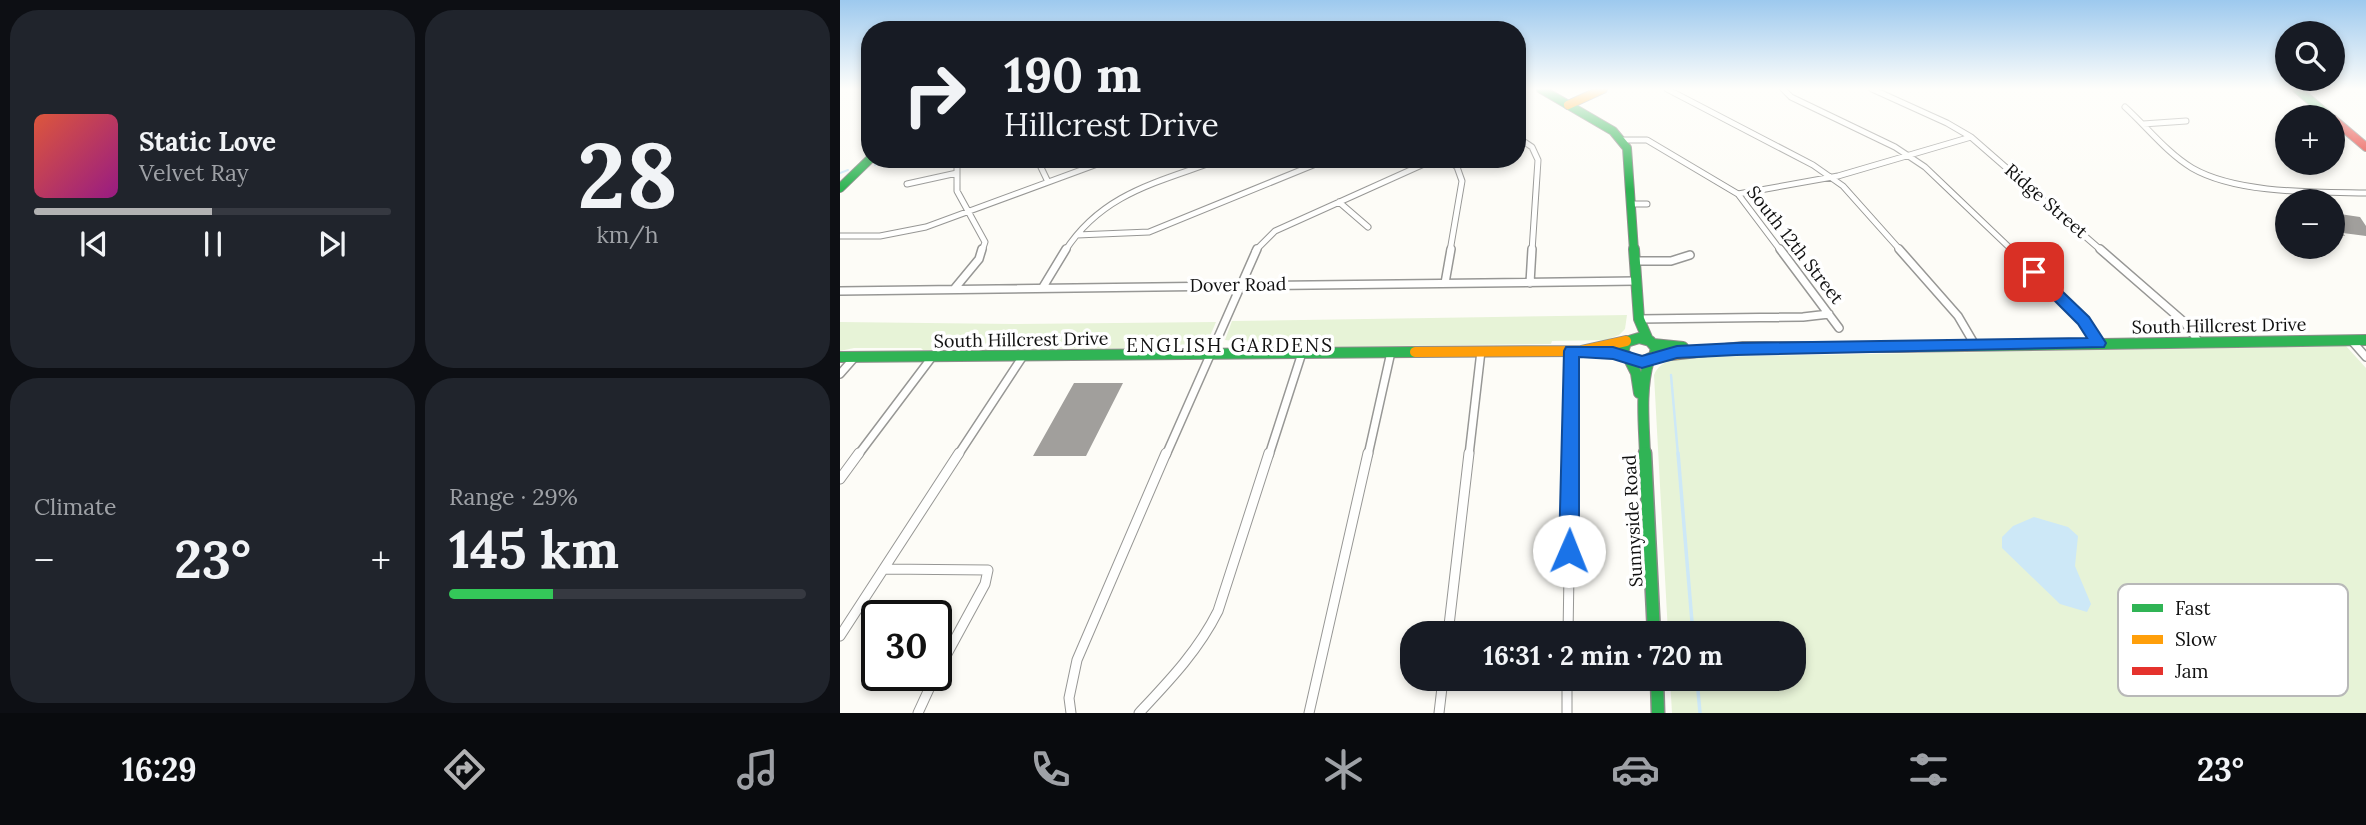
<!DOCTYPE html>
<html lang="en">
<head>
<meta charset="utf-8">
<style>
  body { margin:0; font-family:Lora,serif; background:#20242c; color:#f1f3f6; height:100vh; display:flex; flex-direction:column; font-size:26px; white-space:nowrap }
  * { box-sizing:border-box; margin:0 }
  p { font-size:23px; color:#9ea1a6 }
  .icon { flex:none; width:38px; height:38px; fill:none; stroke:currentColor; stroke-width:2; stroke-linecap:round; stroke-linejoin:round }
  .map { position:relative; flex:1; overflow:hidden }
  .drawer { display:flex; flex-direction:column; gap:10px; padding:10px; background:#0d0f14; width:840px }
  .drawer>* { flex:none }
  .hud { position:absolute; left:21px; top:21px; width:665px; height:147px; border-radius:28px; box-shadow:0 4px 10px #0003; background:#171b24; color:#f1f3f6; overflow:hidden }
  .buttons { position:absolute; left:1435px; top:21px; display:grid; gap:14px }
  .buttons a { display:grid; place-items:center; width:70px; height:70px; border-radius:50%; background:#171b24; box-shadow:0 4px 10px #0003; font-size:35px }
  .speed { position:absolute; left:21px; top:600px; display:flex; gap:14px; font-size:35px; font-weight:700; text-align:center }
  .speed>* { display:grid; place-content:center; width:91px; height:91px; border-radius:50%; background:#171b24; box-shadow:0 4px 10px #0003; line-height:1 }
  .speed .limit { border:4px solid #111; border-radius:10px; background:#fff; color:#111 }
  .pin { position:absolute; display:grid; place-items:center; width:60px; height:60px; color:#fff; margin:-30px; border-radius:14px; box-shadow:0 4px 10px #0006 }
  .me { position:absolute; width:77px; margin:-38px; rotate:1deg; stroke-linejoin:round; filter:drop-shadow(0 0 5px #0008) }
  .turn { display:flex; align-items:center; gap:24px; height:147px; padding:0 28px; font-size:32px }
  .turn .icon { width:91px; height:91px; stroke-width:2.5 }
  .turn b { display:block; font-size:49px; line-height:60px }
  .big { font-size:52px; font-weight:800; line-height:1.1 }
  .drawer .widget { flex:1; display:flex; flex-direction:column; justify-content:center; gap:10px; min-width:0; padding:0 24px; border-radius:28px; background:#20242c }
  .drawer .dial { align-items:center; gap:0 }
  .dial b { font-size:91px; line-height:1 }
  .song { display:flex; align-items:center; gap:21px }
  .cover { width:84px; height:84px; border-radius:10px; background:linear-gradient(135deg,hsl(10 70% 55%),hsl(310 70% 35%)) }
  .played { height:7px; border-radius:4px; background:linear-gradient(90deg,#b2b2b3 50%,#363941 50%) }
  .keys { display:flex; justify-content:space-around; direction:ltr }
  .heat { display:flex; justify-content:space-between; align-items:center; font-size:38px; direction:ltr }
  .charge { height:10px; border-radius:5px; background:linear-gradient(90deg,#34c759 29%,#363941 0) }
  .drawer .tiles { flex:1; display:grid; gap:10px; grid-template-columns:repeat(2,1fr) }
  .trip { position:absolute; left:560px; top:621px; width:406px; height:70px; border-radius:28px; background:#171b24; box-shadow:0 4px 10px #0003; font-weight:800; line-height:70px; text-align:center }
  .tab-bar { display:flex; height:112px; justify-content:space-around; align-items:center; background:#090b0e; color:#9ea1a6 }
  .tab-bar .icon { width:49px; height:49px }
  .tab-bar .current { color:#b2b2b3 }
  .tab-bar b { font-size:32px; color:#f1f3f6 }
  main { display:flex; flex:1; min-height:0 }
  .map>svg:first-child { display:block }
</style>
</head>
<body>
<main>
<section class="drawer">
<div class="tiles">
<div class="widget">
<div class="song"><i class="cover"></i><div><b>Static Love</b><p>Velvet Ray</p></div></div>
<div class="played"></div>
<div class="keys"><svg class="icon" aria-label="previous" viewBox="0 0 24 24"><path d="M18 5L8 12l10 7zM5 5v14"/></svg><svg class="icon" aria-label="pause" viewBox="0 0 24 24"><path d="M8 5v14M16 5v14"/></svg><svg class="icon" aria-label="next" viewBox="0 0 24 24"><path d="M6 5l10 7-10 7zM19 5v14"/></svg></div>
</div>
<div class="widget dial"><b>28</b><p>km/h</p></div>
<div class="widget"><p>Climate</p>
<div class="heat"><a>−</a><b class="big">23°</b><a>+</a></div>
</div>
<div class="widget"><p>Range · 29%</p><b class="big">145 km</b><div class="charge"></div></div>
</div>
</section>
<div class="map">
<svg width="1526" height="713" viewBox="0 0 1526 713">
  <rect width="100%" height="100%" fill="#fdfcf7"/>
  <path fill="#e7f3d7" d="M787,315L785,329L779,335L766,340L712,341L711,344L476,347L474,342H400L385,340L392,321Z
    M0,322L174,324L376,322L367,343L359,348L83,350L81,348H14L0,351Z
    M1506,346L1526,368V713H832L830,679H954V634L828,633L814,375C821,358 840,358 856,357Z"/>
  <path fill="#cde8f7" d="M1194,517L1228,527L1238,536L1235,566L1251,604L1247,612L1220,604L1162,548V537L1173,526Z"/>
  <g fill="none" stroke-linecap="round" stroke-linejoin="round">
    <path stroke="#cde8f7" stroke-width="2" d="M35,165L45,159
      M0,173L8,170"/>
    <path stroke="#cde8f7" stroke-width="2.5" d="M831,375L838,455"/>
    <path stroke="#cde8f7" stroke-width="3.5" d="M838,453L853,634
      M857,679L860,713"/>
  </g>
  <path fill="#a19f9c" d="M1493,213L1520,217L1526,226V236L1503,233L1505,236L1493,235Z
    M234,383H283L246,456H193Z"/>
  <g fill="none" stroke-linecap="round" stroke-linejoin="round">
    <defs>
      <path id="street-far2" d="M827,89L973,165L1003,186L1061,251
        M943,89L951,97L1055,147L1085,167L1173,251
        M1032,89L1107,123L1131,137L1262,251
        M1285,107C1307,127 1327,153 1352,168C1397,194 1475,192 1526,193
        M1303,124L1346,121
        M677,137L692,147L698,160L692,251
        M783,140H807L898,194L941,251
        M117,159V191L145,242L142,251
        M197,159L208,182
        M606,159L617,167L622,181L610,251
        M67,184L117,173
        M898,194L998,176L1131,137
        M499,202L528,227
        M792,204H807
        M237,235L309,232L488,159
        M0,236H40L86,227L271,159
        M225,251C263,192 320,182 381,159
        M415,251L435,231L595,159"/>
      <path id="street-far1" d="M940,249L999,328
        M1059,249L1118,316L1135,345
        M1171,249L1237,313L1258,343
        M1260,249L1344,322L1359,342
        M795,261H831L850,255
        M605,283L611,249
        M690,283L692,249
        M203,287L226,249
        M115,288L139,259L142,249
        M0,291L796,281
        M799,319L963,317L989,314
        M1511,340L1526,357
        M0,374L15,357
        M18,455L92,357
        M118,455L183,356
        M326,455L417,249
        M429,455L462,353
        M528,455L551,352
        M629,455L641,351
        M731,455L732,351"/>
      <path id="street" d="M0,479L19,453
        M44,569L148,570L145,584L96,674
        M608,634L629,453
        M728,634L731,453
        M0,636L119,453
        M727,679V713
        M78,713L95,676
        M231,713L229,698L237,660L326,453
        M299,713C329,681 358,651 378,611L429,453
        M469,713L528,453
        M599,713L603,679"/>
      <path id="fast-far2" d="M701,89L773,131L787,148L794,251
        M1457,89L1490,117
        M0,188L30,159"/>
      <path id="fast-far1" d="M794,249L799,319L808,340
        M799,338L810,341L816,348L814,356L804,361L791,360L783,352L786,342Z
        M813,344L843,347
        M1057,347L1526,340
        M0,357L575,352
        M789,359L796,373L799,393
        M805,455C804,424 800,390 809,360"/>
      <path id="fast" d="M805,453L814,634
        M817,679L818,713"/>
      <path id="slow-far1" d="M728,105L763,89"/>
      <path id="slow" d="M575,352L741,351L786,341
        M813,357L903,347H1057"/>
      <path id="jam" d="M1493,119L1526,147"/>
    </defs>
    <use href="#street-far2" stroke="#979795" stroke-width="7"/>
    <use href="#street-far1" stroke="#979795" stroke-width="10"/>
    <use href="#street" stroke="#979795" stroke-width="11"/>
    <use href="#fast-far2" stroke="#8e8d8b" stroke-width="10"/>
    <use href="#fast-far1" stroke="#8e8d8b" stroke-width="12"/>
    <use href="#fast" stroke="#8e8d8b" stroke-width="15"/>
    <use href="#slow-far1" stroke="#8e8d8b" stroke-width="10"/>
    <use href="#slow" stroke="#8e8d8b" stroke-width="12"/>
    <use href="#jam" stroke="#8e8d8b" stroke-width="10"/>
    <use href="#street-far2" stroke="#fffffe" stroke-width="5"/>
    <use href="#street-far1" stroke="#fffffe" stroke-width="7"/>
    <use href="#street" stroke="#fffffe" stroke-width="9"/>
    <use href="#fast-far2" stroke="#30b455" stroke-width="8"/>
    <use href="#fast-far1" stroke="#30b455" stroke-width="10"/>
    <use href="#fast" stroke="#30b455" stroke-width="12"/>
    <use href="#slow-far1" stroke="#ff9f0a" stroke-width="8"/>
    <use href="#slow" stroke="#ff9f0a" stroke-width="10"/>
    <use href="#jam" stroke="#e5322d" stroke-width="8"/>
  </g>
  <linearGradient id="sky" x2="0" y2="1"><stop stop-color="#9dc9ee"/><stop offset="0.47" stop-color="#fefefb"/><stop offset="1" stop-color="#fefefb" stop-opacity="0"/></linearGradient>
  <rect width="1526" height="189" fill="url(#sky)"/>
  <path fill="#1a73e8" stroke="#114b97" stroke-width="2" d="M1194,267L1199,269L1249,317L1266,343L1264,347L896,355L837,358L802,368L773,359L739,357V551L736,557L729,560L722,557L719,551L724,351L726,347H773L802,356L837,346L896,343L1247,338L1238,324L1186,272Z"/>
  <g text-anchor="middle" stroke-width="7" stroke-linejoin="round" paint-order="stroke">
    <g font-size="18" fill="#111" stroke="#fff">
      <text transform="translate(1206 201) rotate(41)" y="6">Ridge Street</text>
      <text transform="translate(955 245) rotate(52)" y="6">South 12th Street</text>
      <text transform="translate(398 285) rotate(-1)" y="6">Dover Road</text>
      <text transform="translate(1379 326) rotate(-1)" y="6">South Hillcrest Drive</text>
      <text transform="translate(181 340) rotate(-1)" y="6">South Hillcrest Drive</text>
      <text transform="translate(793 521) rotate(-93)" y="6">Sunnyside Road</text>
    </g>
    <g font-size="19" letter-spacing="2" fill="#111" stroke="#fff">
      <text x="390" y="352">ENGLISH GARDENS</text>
    </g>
  </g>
  <rect x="1278" y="584" width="230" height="112" rx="10" fill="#fff" stroke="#b8b8b8" stroke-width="2"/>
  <rect x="1292" y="604" width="31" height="8" fill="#30b455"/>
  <rect x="1292" y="635" width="31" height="9" fill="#ff9f0a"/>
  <rect x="1292" y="667" width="31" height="8" fill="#e5322d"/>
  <g font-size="19" fill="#111">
    <text x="1335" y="615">Fast</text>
    <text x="1335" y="646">Slow</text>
    <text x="1335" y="678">Jam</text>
  </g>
</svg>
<div class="buttons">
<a><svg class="icon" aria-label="search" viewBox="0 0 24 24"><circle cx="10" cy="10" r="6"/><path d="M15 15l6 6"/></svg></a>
<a>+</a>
<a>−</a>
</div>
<div class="speed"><div class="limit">30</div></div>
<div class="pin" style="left:1194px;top:272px;background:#d93025"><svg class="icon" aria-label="arrive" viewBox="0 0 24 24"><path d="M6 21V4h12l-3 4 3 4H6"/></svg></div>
<svg class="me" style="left:729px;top:551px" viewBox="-20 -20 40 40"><circle r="19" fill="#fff"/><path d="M0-13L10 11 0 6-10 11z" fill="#1a73e8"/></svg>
<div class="trip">16:31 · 2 min · 720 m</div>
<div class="hud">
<div class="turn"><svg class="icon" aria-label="right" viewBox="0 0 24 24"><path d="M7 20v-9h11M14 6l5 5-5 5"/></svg><div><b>190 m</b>Hillcrest Drive</div></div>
</div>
</div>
</main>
<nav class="tab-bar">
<b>16:29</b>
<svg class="icon current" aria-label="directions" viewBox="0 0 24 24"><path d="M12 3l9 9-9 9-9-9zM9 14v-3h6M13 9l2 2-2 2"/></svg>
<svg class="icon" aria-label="music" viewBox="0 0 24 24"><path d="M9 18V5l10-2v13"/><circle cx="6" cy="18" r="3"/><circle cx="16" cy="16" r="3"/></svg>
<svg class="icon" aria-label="phone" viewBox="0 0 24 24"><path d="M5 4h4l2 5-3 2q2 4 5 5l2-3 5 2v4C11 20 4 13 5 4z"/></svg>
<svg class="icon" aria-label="climate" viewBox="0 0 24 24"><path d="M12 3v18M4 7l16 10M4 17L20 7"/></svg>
<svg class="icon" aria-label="car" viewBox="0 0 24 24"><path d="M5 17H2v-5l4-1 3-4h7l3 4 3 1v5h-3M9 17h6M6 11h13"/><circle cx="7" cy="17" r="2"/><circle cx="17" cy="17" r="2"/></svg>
<svg class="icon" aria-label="filters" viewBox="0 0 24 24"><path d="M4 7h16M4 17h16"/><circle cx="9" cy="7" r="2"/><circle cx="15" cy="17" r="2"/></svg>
<b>23°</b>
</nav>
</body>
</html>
